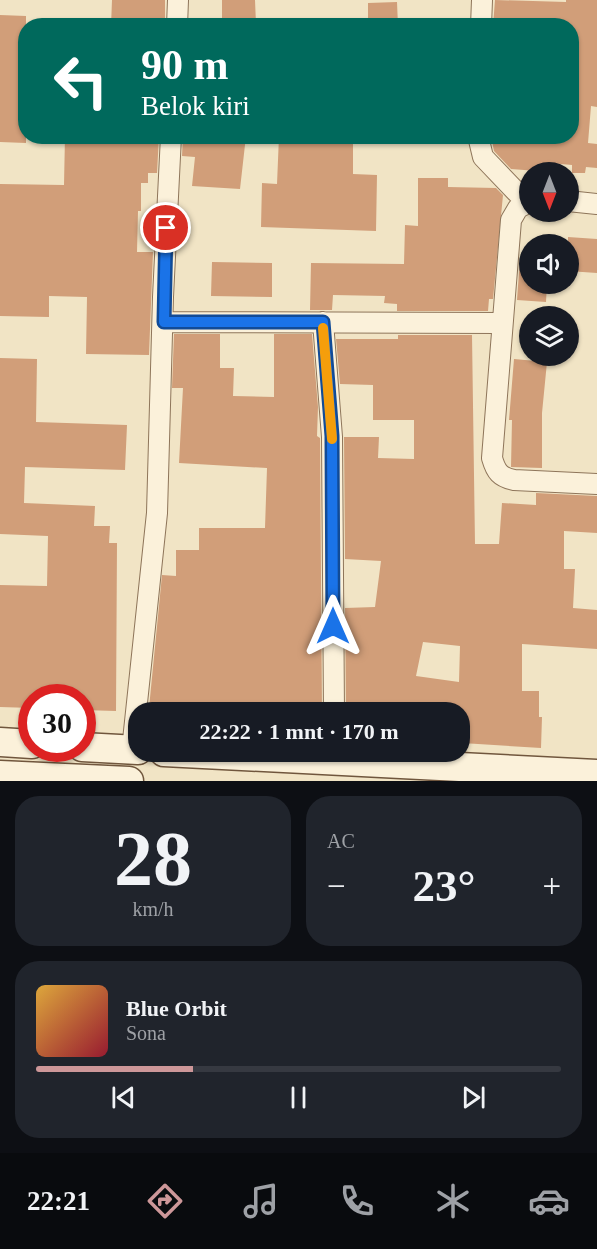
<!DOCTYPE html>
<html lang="id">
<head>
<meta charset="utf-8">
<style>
  body { margin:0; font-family:"Times New Roman",serif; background:#20242c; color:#f1f3f6; height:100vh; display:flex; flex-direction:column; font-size:22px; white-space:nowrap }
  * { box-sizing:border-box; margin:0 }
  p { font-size:20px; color:#9ea1a6 }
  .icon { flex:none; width:33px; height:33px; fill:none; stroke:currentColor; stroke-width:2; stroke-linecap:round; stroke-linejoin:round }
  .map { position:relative; height:781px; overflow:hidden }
  .drawer { display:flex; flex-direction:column; gap:15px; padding:15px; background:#0d0f14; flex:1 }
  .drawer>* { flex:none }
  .banner { position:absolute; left:18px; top:18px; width:561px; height:126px; border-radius:24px; box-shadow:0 2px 4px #0004; background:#00695c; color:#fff; overflow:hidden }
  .needle { width:39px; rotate:180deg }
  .controls { position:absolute; left:519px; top:162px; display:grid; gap:12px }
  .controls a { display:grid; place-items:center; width:60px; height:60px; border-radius:50%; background:#171b24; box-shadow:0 2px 4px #0004; font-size:30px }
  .speed { position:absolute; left:18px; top:684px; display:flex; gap:12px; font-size:30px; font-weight:700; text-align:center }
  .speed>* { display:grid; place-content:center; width:78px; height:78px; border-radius:50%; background:#171b24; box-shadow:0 2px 4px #0004; line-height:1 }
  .speed .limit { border:9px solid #d22; background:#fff; color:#111 }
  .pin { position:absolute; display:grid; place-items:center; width:51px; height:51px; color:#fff; margin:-26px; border:3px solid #fff; border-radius:50%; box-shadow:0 2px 6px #0007 }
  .me { position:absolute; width:66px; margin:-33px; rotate:0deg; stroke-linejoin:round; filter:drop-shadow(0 0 4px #0008) }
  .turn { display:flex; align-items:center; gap:21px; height:126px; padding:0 24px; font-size:27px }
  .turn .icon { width:78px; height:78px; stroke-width:2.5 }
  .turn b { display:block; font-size:42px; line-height:51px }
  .big { font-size:45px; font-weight:600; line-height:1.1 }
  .drawer .tile { flex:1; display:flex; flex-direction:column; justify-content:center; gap:9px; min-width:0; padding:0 21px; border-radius:24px; background:#20242c }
  .drawer .dial { align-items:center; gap:0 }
  .dial b { font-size:78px; line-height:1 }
  .song { display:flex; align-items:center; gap:18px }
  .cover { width:72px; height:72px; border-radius:9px; background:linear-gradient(135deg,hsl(40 70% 55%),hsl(350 70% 35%)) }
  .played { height:6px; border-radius:3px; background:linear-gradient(90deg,#cd9799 30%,#363941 30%) }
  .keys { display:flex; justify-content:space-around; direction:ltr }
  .heat { display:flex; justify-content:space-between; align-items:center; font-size:33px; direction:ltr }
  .drawer .tiles { flex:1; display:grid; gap:15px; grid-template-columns:1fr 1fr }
  .tile:last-child { grid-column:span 2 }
  .trip { position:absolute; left:128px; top:702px; width:342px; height:60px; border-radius:24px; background:#171b24; box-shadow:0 2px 4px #0004; font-weight:600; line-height:60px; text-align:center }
  .tab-bar { display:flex; height:96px; justify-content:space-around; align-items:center; background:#090b0e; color:#9ea1a6 }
  .tab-bar .icon { width:42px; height:42px }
  .tab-bar .active { color:#cd9799 }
  .tab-bar b { font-size:27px; color:#f1f3f6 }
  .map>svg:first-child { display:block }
</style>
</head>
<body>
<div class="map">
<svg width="597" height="781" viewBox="0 0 597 781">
  <rect width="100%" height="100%" fill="#f1e4c5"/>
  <path fill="#d19e79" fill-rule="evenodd" d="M112,0H165V26H111Z
    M222,0H255L256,24H222Z
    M495,0L566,2V0H597V107L591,106L588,143L597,144V168L586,167L585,173H572V165L550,163V172L511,169L494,151L491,136H572V26H493Z
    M397,2L398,26H368V3Z
    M0,15L26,16V143L0,142Z
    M65,136H159L157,173H148V183H141V211H138L137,252H153L149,355L86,354L87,297L49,296V317L0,316V184L64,185Z
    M183,136H246L240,189L192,186L195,157L182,156Z
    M279,136H353V174L377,175L376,231L261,227L262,183L277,184Z
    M418,178H448V187L496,188L503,195L493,299H489L488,311H397V304L384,303L385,296L333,295L332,310H310L311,263L404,264L405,225L418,226Z
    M568,237L597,239V273L568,271Z
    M520,258L530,259V284H547L546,302L517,300Z
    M212,262L272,263V297L211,296Z
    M174,334H220V368H234L233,396L274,397V334H312L318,407L317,436L320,438L322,712H232L169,711V709L149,708L162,575L176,576V550H199V528H265L267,468L179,463L183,388H172Z
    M398,335H472L475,544H499L502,503L536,505V493L597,496V533L564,531V569H575L573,608L597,610V649L522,644V691H539V717H542L541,748L462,743L463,712H346L345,608L375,607L381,561L345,559L344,437H379L378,458L414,459V420H373V385L340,384L336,339H398ZM423,642L460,646L459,682L416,676Z
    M0,358L37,359L36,422L127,425L125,470L25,467L24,503L95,506L94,526H110L109,543H117L116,711L82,710V698H32V708L0,707V585L47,586L48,536L0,534Z
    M514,359L547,362L542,413V468L511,467L512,420H509Z"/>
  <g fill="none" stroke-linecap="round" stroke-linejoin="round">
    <defs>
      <path id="minor" d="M177,26L178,0
        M481,26L482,0
        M478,136L483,157L527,203
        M568,201L597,204
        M530,202L518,208L511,220L492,458C496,472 500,477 514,480L597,484
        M164,322L501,323
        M323,322L332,437L334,712
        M132,750L157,513L163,297L171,136"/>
      <path id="secondary" d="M0,742L32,744
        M82,747L138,750
        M164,752L597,774
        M0,775L129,781"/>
    </defs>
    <use href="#minor" stroke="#8e755a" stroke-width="22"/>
    <use href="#secondary" stroke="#70563d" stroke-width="31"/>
    <use href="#minor" stroke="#fbf1da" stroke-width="20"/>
    <use href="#secondary" stroke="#fbf1da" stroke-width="28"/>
  </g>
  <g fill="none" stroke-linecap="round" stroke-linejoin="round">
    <defs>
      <path id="route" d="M166,228L164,322H323L332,436L333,626"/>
    </defs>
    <use href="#route" stroke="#114b97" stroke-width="15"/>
    <use href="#route" stroke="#1a73e8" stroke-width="10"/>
    <path stroke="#f59e0b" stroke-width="10" d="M323,328L332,439"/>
  </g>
</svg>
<div class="controls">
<a><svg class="needle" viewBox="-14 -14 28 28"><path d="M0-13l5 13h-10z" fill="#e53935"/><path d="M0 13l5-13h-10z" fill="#9ea1a6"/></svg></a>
<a><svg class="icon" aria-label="sound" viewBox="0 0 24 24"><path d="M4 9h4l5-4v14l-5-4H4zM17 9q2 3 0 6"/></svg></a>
<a><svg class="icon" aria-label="layers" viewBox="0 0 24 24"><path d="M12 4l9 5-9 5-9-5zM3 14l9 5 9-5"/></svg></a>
</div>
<div class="speed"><div class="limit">30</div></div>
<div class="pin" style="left:166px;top:228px;background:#d93025"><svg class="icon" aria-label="arrive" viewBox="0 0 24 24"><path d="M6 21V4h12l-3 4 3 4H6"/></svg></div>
<svg class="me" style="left:333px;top:626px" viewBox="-20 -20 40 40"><path d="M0-17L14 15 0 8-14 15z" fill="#1a73e8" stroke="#fff" stroke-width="4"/></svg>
<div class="trip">22:22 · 1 mnt · 170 m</div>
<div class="banner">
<div class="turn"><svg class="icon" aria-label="left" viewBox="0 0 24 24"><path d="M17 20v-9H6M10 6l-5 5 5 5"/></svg><div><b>90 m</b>Belok kiri</div></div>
</div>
</div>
<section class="drawer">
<div class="tiles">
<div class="tile dial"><b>28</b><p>km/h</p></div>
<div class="tile"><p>AC</p>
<div class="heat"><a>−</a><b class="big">23°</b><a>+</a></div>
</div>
<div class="tile">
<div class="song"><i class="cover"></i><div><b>Blue Orbit</b><p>Sona</p></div></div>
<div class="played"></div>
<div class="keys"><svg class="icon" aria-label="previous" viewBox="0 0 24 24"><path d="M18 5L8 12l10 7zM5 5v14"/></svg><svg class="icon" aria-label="pause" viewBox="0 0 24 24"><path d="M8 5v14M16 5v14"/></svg><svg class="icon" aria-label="next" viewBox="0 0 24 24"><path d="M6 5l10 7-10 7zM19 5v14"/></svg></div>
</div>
</div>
</section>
<nav class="tab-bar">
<b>22:21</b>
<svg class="icon active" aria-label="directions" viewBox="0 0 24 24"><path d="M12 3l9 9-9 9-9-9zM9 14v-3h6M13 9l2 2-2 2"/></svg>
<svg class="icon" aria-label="music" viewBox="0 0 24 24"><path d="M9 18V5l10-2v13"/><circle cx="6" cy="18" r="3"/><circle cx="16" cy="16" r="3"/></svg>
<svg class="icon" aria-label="phone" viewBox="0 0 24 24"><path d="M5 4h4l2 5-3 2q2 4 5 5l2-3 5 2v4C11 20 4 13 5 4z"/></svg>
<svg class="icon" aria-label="climate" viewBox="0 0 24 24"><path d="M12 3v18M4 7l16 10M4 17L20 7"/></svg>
<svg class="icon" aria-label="car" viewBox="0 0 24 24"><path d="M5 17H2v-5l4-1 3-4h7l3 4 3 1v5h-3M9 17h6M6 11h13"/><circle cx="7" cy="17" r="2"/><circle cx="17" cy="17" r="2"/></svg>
</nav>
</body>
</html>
